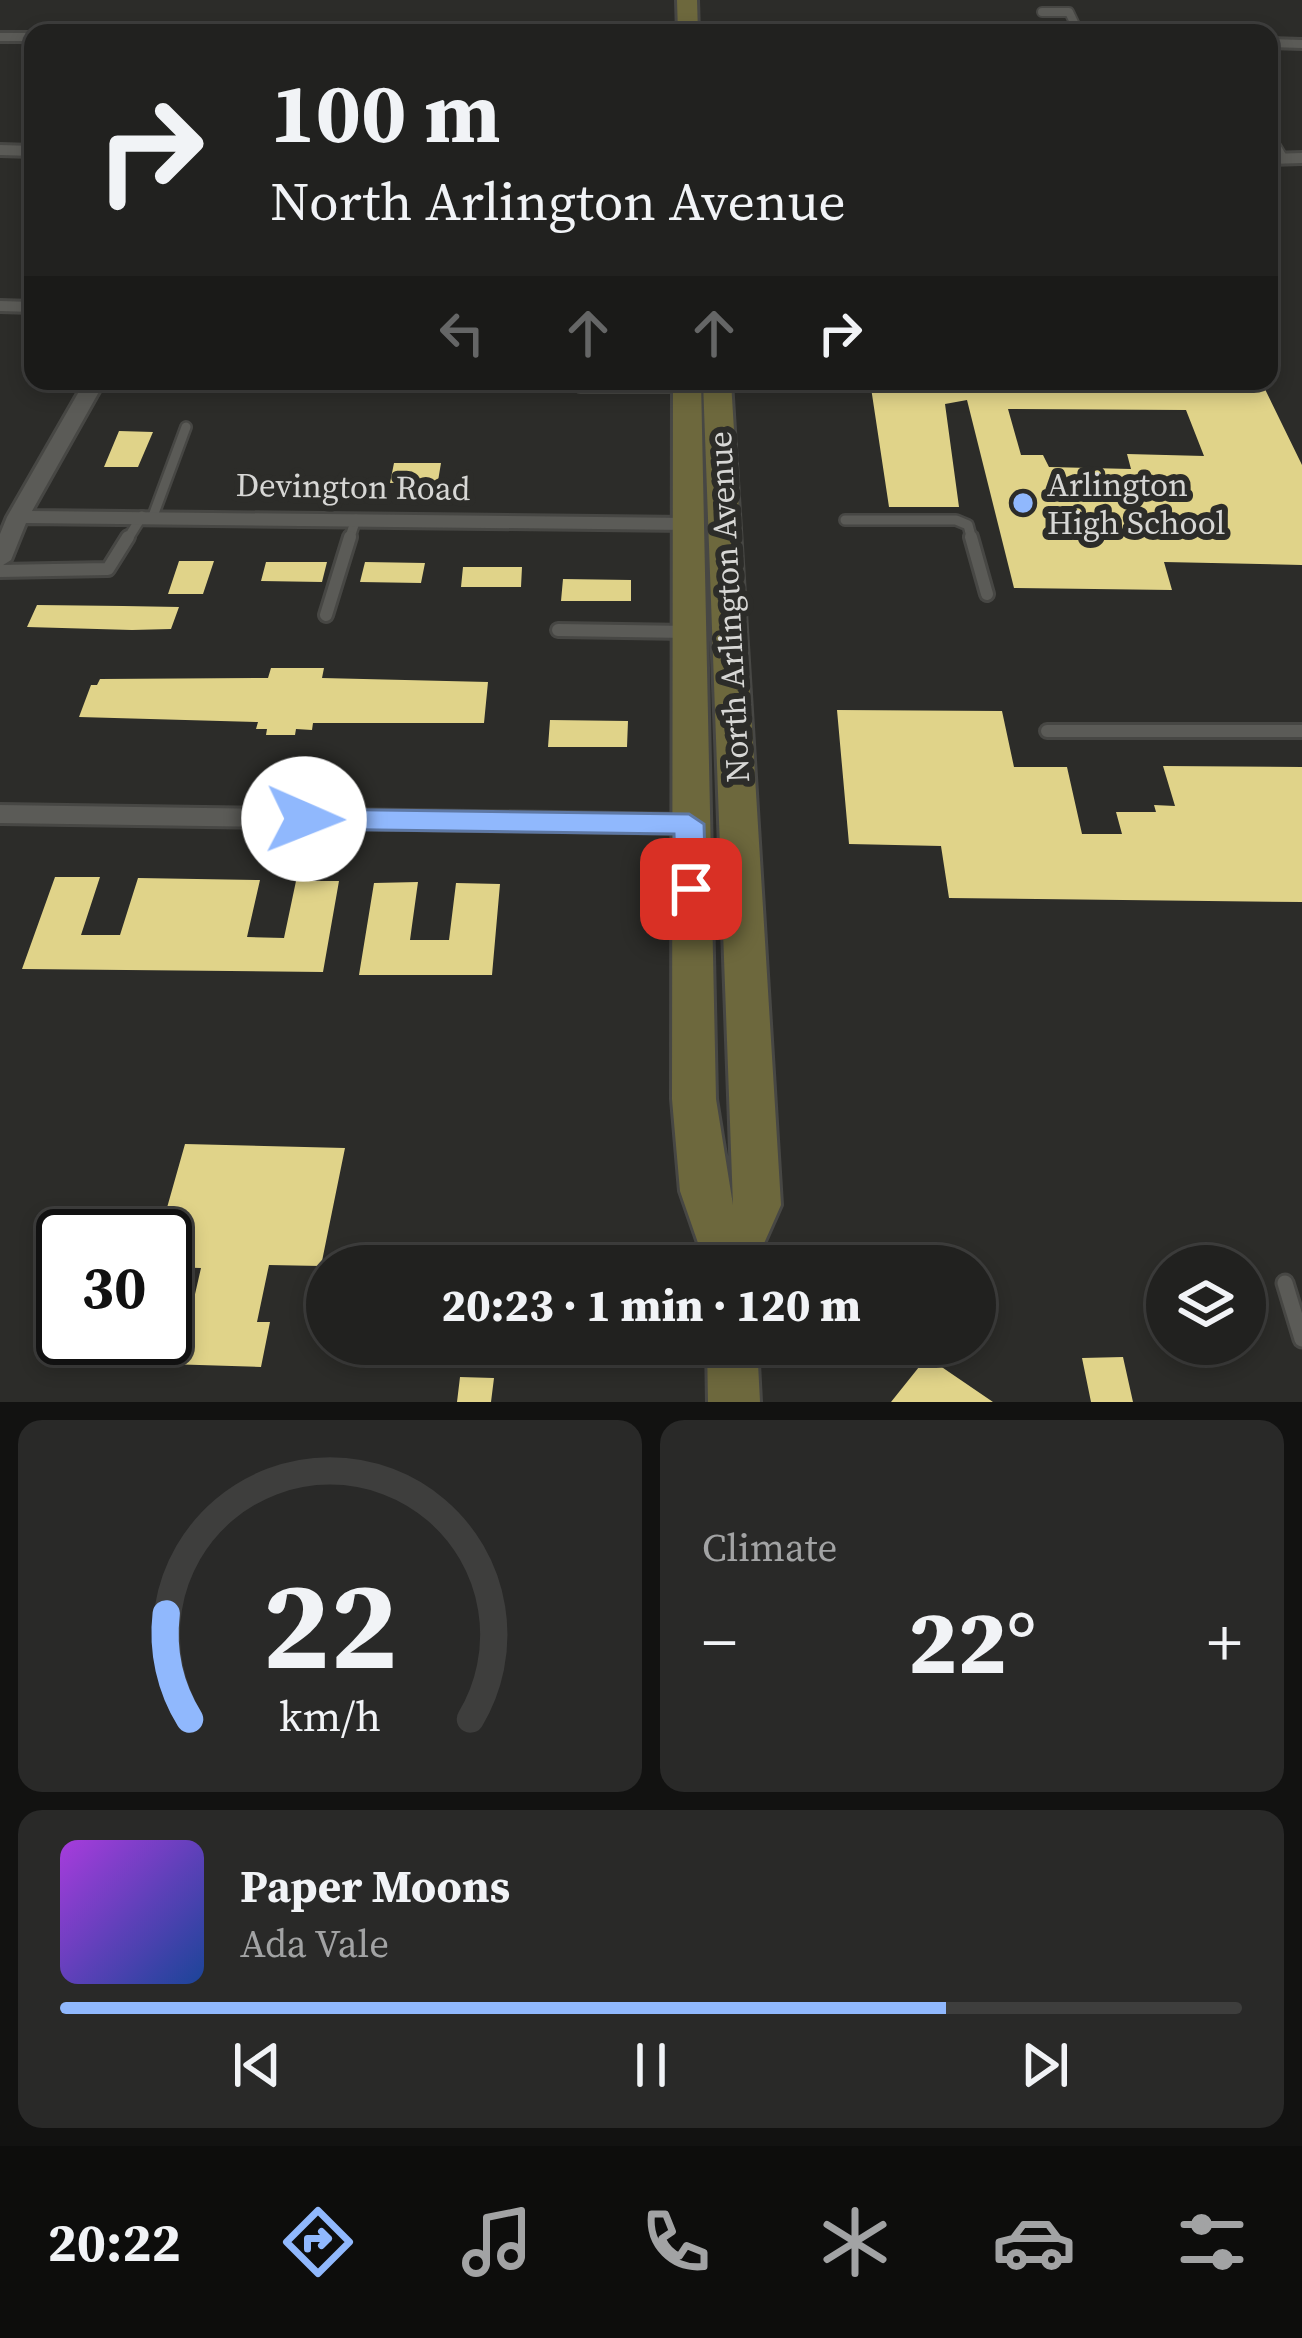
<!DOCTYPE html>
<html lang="en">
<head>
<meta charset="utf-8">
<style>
  body { margin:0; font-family:"Source Serif 4",serif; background:#292928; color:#f1f3f6; height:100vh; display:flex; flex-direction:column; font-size:45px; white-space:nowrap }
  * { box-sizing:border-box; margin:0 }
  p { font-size:39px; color:#a2a3a4 }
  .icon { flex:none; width:66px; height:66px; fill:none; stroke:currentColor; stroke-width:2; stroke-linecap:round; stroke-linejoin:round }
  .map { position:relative; height:1402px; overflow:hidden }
  .drawer { display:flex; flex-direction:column; gap:18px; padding:18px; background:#121211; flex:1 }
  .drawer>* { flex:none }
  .hud { position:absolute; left:24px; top:24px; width:1254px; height:366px; border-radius:24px; box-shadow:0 6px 18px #0003,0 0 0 3px #3e3e3d; background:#21211f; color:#f1f3f6; overflow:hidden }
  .fabs { position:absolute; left:1146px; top:1245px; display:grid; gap:24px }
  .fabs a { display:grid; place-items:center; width:120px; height:120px; border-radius:50%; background:#21211f; box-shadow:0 6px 18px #0003,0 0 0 3px #3e3e3d; font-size:60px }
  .speed { position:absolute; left:36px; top:1209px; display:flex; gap:24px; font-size:60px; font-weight:700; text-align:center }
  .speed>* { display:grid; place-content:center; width:156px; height:156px; border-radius:50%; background:#21211f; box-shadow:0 6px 18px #0003,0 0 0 3px #3e3e3d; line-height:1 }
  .speed .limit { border:6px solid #111; border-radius:18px; background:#fff; color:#111 }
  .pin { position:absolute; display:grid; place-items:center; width:102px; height:102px; color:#fff; margin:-51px; border-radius:24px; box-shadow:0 6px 18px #0006 }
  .me { position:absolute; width:132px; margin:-66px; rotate:91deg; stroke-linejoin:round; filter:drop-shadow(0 0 9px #0008) }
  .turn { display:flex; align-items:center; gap:42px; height:252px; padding:0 48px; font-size:54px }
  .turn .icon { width:156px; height:156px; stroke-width:2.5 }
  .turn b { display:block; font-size:84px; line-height:102px }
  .lanes { display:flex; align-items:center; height:114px; padding:0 48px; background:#0003; justify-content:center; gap:60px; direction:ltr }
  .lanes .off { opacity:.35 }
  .big { font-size:90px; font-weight:800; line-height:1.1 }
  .drawer .tile { flex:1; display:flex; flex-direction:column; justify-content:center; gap:18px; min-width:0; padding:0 42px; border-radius:24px; background:#292928 }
  .drawer .dial { align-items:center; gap:0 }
  .dial svg { height:312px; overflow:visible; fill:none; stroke:#3e3e3d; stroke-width:7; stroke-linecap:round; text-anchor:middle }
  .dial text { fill:#f1f3f6; stroke:none }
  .song { display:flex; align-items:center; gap:36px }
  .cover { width:144px; height:144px; border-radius:18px; background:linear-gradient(135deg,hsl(280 70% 55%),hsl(220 70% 35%)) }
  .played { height:12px; border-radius:6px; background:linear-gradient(90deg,#90b8fd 75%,#3e3e3d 75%) }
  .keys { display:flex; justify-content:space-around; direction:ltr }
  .heat { display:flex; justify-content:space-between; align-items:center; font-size:66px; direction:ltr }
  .drawer .tiles { flex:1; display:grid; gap:18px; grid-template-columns:1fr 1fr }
  .tile:last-child { grid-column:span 2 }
  .trip { position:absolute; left:306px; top:1245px; width:690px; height:120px; border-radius:60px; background:#21211f; box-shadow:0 6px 18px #0003,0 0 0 3px #3e3e3d; font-weight:800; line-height:120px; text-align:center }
  .menu { display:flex; height:192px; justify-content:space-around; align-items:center; background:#0d0d0c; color:#a2a3a4 }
  .menu .icon { width:84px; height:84px }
  .menu .current { color:#90b8fd }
  .menu b { font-size:54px; color:#f1f3f6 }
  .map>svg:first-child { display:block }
</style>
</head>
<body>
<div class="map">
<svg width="1302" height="1402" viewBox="0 0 1302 1402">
  <rect width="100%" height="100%" fill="#2c2c29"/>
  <path fill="#e0d389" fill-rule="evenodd" d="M870,381H1261L1302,465V565L1164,562L1172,590L1014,588L967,400L945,404L959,507H889ZM1008,409L1186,410L1204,456L1127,454L1131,469L1049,467L1043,455H1021Z
    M119,431L153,432L138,467H104Z
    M394,463H441L438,481L390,483Z
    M179,561H214L203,594H168Z
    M266,562H327L322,582L261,581Z
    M365,562L425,563L421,583L360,582Z
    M463,567H522L521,587H461Z
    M563,579L631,580V601H561Z
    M37,605L123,606L179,607L171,629L132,630L27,627Z
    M271,668H324L322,678L488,682L484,723H313L312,730L296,729L295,735H266L267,729H256L258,722L79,717L91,685H97L100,679L268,678Z
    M837,710L1002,711L1014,767H1067L1082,834H1122L1116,812H1156L1154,805L1175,806L1163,766L1302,767V902L949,898L941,846L849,844Z
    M550,720L628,721L627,747H548Z
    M55,877H100L81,935H120L138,878L260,880L247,937L284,938L296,881H339L323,972L22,969Z
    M418,882L410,940H449L456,883L500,884L492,975H359L374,883Z
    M185,1144L345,1148L321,1266L269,1265L257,1322H270L261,1367L167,1364L180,1316H190L201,1268L165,1267V1236H159Z
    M927,1357L993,1402H891Z
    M1123,1357L1133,1402H1091L1082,1358Z
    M460,1377L494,1378L491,1402H457Z"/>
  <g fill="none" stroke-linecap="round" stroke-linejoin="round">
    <defs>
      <path id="lane-far3" d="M1042,12H1069L1079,33
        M940,28L941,33
        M1269,134L1284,159"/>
      <path id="lane-far2" d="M580,387H686
        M153,516L186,427
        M845,520H956L968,525L972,540
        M127,540L142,516
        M349,540L356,519"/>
      <path id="lane-far1" d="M971,537L987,594
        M0,571L108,569L128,537
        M326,615L350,537
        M558,630L688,632
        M1047,731H1302"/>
      <path id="lane" d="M1285,1283L1302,1339"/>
      <path id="street" d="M0,33H34L33,41H0Z
        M1269,39L1302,40V48L1269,47Z
        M0,145L33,146V156L0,155Z
        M1302,153V163L1269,164V154Z
        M0,301L33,302V312L0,311Z
        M85,381H105L32,511L687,518L698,524L687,530L26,523L11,560L0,567V534L7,517Z
        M0,805L689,815L698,818L702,824L698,830L689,833L0,823Z"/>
      <path id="secondary" d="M677,0H697L698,33H678Z
        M673,381H701L716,1099L733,1205L703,381H731L781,1205L754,1266H706L680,1191L672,1099Z
        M707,1344H757L760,1402H708Z"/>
    </defs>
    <use href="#lane-far3" stroke="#474744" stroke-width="12"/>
    <use href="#lane-far2" stroke="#474744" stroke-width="14"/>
    <use href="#lane-far1" stroke="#474744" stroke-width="18"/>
    <use href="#lane" stroke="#474744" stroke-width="21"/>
    <use href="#street" stroke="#474744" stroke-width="6"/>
    <use href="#secondary" stroke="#474744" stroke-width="6"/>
    <use href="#lane-far3" stroke="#5b5b57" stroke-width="8"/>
    <use href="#lane-far2" stroke="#5b5b57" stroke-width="9"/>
    <use href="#lane-far1" stroke="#5b5b57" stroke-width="12"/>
    <use href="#lane" stroke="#5b5b57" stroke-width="15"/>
    <use href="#street" fill="#5b5b57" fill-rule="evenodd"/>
    <use href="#secondary" fill="#6d683d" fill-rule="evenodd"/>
  </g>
  <path fill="#90b8fd" stroke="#5e78a4" stroke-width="3" d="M304,809L689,814L704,824L706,889L702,896H680L676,889L674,834L304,829L290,819Z"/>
  <circle fill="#90b8fd" stroke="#2c2c29" stroke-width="4.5" cx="1023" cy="503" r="12"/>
  <g text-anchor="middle" stroke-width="12" stroke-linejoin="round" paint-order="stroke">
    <g font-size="33" fill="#d7d7d5" stroke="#2c2c29" text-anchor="start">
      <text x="1047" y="496">Arlington<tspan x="1047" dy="38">High School</tspan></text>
    </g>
    <g font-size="33" fill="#d7d7d5" stroke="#2c2c29">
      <text transform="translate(353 486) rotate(1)" y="12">Devington Road</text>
      <text transform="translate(728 607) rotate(-93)" y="12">North Arlington Avenue</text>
    </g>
  </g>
</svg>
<div class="fabs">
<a><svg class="icon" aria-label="layers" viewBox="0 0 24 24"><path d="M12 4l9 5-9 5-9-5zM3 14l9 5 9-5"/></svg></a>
</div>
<div class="speed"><div class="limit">30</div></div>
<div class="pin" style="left:691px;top:889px;background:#d93025"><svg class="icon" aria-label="arrive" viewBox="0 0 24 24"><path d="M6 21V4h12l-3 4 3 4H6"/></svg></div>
<svg class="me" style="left:304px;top:819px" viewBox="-20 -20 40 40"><circle r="19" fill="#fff"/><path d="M0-13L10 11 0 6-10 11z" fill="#90b8fd"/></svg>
<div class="trip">20:23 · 1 min · 120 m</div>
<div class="hud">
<div class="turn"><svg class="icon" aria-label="right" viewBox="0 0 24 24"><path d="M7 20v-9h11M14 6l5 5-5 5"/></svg><div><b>100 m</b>North Arlington Avenue</div></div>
<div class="lanes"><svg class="icon off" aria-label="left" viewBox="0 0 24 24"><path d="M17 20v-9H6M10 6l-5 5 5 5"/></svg><svg class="icon off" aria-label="ahead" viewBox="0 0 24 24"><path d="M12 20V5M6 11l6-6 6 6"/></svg><svg class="icon off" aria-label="ahead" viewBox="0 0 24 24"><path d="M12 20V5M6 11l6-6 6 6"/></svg><svg class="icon" aria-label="right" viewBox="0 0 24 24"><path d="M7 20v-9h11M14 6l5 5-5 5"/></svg></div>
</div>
</div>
<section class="drawer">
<div class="tiles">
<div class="tile dial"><svg viewBox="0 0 100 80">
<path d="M14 69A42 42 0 1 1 86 69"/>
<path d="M14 69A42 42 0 0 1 8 42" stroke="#90b8fd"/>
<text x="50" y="56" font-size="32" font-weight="700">22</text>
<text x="50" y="72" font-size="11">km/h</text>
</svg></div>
<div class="tile"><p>Climate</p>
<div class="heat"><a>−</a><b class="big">22°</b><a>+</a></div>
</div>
<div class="tile">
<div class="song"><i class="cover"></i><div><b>Paper Moons</b><p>Ada Vale</p></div></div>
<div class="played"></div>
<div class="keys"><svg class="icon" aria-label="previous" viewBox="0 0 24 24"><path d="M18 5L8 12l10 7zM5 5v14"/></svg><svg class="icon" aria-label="pause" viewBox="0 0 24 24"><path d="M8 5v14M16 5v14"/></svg><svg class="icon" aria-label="next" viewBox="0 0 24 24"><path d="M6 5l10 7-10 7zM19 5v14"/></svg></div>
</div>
</div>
</section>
<nav class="menu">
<b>20:22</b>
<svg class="icon current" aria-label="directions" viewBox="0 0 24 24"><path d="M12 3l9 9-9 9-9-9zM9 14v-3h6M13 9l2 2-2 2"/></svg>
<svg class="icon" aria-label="music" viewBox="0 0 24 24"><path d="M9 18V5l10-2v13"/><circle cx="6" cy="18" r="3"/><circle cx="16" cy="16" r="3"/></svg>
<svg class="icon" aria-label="phone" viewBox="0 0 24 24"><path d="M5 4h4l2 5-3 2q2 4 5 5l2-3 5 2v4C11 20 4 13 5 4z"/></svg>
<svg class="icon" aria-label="climate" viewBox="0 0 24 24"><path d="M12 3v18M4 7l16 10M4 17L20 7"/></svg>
<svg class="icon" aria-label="car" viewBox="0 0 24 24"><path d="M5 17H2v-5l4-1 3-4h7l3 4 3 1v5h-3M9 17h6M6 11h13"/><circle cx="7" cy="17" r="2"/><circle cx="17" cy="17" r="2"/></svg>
<svg class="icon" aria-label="filters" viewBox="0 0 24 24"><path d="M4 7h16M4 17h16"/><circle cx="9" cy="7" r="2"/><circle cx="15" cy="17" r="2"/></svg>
</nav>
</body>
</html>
